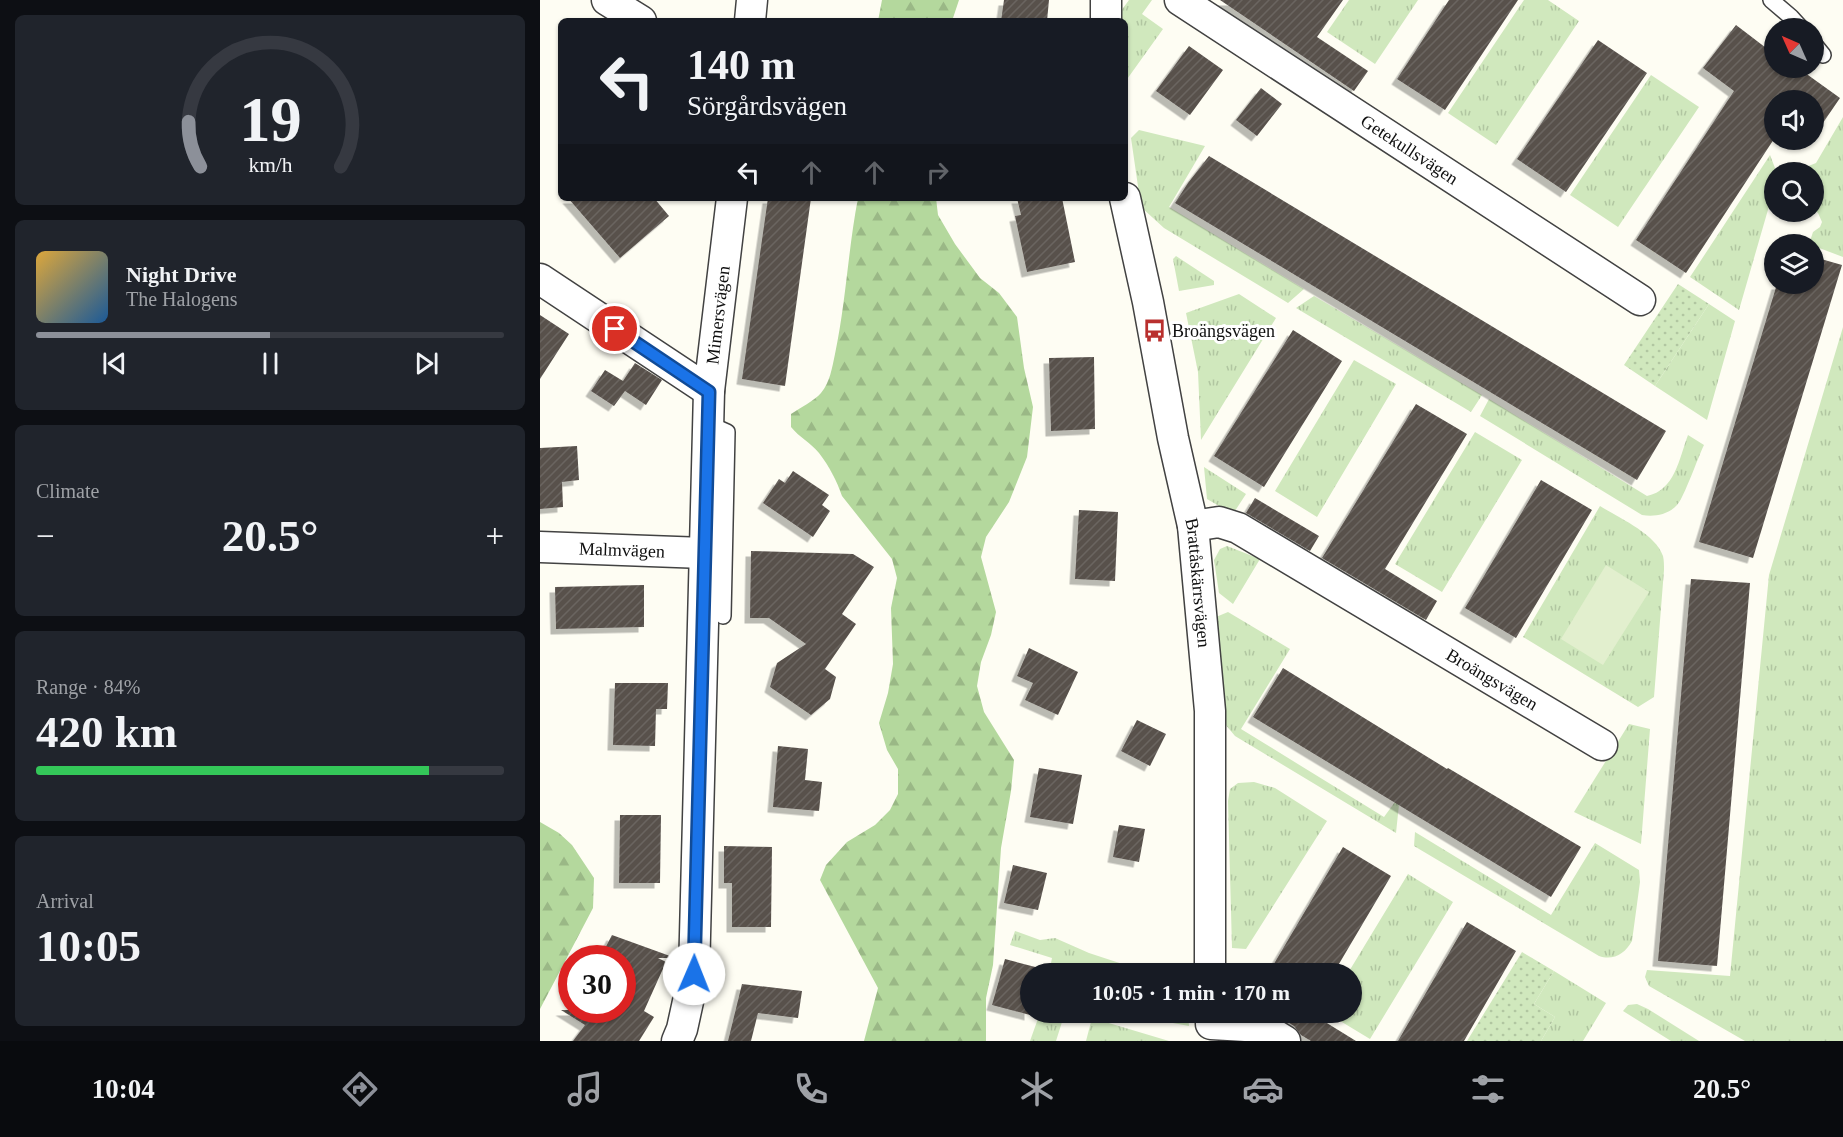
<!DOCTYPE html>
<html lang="en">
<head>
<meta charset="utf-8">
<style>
  body { margin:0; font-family:"Times New Roman",serif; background:#20242c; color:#f1f3f6; height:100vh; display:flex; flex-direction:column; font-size:22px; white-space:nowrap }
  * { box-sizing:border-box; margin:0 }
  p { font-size:20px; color:#9ea1a6 }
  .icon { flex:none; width:33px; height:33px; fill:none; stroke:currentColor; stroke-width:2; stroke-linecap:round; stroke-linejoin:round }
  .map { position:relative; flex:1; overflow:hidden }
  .drawer { display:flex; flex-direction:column; gap:15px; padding:15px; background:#0d0f14; width:540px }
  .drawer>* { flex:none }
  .hud { position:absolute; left:18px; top:18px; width:570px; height:183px; border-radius:9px; box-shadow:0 2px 4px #0004; background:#171b24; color:#f1f3f6; overflow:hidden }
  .needle { width:39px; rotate:315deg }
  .controls { position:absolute; left:1224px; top:18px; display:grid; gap:12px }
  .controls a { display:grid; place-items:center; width:60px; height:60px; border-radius:50%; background:#171b24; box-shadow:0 2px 4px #0004; font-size:30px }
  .speed { position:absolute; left:18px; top:945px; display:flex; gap:12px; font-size:30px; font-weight:700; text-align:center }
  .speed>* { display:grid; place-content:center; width:78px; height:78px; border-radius:50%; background:#171b24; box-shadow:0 2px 4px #0004; line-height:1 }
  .speed .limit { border:9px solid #d22; background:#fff; color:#111 }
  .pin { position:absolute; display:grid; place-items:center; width:51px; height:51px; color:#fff; margin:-26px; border:3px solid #fff; border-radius:50%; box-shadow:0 2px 6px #0007 }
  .me { position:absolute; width:66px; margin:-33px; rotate:1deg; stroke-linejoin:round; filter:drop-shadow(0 0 4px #0008) }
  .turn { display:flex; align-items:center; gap:21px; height:126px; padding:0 30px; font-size:27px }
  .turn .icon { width:78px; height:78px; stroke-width:2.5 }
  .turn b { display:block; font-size:42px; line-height:51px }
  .lanes { display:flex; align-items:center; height:57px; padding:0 30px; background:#0003; justify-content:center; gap:30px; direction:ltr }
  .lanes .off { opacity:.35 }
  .big { font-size:45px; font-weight:600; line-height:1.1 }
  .drawer .widget { flex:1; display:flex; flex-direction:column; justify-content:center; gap:9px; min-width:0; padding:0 21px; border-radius:9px; background:#20242c }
  .drawer .dial { align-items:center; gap:0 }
  .dial svg { height:156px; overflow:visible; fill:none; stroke:#363941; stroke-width:7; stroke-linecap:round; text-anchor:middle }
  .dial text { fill:#f1f3f6; stroke:none }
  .song { display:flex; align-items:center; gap:18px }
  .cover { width:72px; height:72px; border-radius:9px; background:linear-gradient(135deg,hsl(40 70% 55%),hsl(210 70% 35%)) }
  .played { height:6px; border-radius:3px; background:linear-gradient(90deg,#8c9099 50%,#363941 50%) }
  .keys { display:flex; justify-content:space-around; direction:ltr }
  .heat { display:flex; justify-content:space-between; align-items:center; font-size:33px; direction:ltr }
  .charge { height:9px; border-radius:4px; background:linear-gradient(90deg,#34c759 84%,#363941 0) }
  .trip { position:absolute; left:480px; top:963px; width:342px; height:60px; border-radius:30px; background:#171b24; box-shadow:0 2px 4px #0004; font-weight:600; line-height:60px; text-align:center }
  .dock { display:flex; height:96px; justify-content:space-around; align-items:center; background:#090b0e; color:#9ea1a6 }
  .dock .icon { width:42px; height:42px }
  .dock .current { color:#8c9099 }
  .dock b { font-size:27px; color:#f1f3f6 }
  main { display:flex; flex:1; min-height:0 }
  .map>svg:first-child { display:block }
</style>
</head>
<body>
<main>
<section class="drawer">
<div class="widget dial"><svg viewBox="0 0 100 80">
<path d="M14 69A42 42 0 1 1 86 69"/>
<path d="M14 69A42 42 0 0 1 8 46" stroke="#8c9099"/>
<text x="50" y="56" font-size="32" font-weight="700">19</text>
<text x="50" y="72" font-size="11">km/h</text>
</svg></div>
<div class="widget">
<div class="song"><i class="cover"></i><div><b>Night Drive</b><p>The Halogens</p></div></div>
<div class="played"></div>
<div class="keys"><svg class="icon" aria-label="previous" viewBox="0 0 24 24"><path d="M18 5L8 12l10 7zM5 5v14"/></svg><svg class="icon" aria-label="pause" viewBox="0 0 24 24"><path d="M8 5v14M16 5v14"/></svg><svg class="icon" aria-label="next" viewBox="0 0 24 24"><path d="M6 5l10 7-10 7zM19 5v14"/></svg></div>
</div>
<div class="widget"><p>Climate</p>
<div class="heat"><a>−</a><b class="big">20.5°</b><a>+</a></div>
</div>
<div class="widget"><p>Range · 84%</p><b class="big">420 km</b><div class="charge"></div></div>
<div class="widget"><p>Arrival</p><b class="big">10:05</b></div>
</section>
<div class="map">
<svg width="1303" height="1041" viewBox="0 0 1303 1041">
  <defs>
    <pattern id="grass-tufts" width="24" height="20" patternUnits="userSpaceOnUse" patternTransform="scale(1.5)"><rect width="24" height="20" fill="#d0e8bd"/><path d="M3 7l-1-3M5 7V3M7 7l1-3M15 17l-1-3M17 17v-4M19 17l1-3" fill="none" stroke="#b1c6a1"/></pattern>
    <pattern id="forest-firs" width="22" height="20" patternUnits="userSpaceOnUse" patternTransform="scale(1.5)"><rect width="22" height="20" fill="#b4d89d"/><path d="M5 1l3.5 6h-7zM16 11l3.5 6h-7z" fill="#9ab886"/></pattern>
    <pattern id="park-dots" width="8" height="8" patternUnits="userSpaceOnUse" patternTransform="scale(1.5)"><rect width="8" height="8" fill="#d0e8bd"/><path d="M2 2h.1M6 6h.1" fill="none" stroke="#b1c6a1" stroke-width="1.8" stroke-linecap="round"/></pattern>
    <pattern id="building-hatch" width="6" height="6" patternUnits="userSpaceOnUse" patternTransform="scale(1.5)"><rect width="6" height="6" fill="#58514c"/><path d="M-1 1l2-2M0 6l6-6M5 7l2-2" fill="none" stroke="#6b6561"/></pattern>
    <filter id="shadow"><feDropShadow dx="-5.5" dy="5.5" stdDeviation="0" flood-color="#0004"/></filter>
  </defs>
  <rect width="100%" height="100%" fill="#fefdf3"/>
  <path fill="url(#grass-tufts)" d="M589,0H612L602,14L623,29L585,82V21H579L578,15Z
    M809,0H878L835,64L787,32Z
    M984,0H1008L1039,21L956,145L908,113Z
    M1111,75L1159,107L1078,227L1030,195Z
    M1303,117V257L1274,246V244H1269L1273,232L1280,227L1282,222L1278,213L1274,210V172H1260L1266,167L1276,163Z
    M599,130L665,146L629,207L764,289L748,303L624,228L601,207L591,138Z
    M1230,155L1235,168L1234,189L1199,310L1150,277Z
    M636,256L674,281V285L639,291L633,259Z
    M699,294L736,318L661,440L658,372L646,313Z
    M774,296L942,395L931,412L756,308Z
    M1169,304L1195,321L1167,420L1115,386Z
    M1303,327V1041H1205L1109,986L1105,977L1107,970L1190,976L1229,575Z
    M814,360L856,384L777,517L735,491Z
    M949,399L1107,496C1135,490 1139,459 1148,435L1164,445C1158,457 1144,498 1137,505C1128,515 1114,517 1102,515L940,416Z
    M935,432L982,460L902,592L855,564Z
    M664,467L706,494L693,514L667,499Z
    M1060,506C1079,518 1116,534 1123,556C1124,560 1124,566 1124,570L1114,697L1098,707L983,637Z
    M687,546L720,559L693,604L679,593L674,560L680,549Z
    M688,612L750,649L701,729L844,817L860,795L856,833L695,736L685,724L680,704L676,617Z
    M1089,724L1110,729L1101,844L1034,812Z
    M714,782L735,788L787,821L706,949L692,948L688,801L690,789L698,783Z
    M875,832L1011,915L1055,843L1099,870L1100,882L1092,941C1085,954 1073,961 1059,956L874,846Z
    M868,874L913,902L830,1039L787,1013L812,1012V974L808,973Z
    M475,931L500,940L515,938L549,953L610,973H509L512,958L470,945Z
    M1014,971L1066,1003L1043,1041H1001L1015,1017L994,1004Z
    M1097,1004L1108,1009L1159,1041H1131L1083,1011L1088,1005Z
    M500,1013L508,1014V1019L522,1022L516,1041H490Z
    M577,1013H648L649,1026L584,1014Z
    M552,1018L629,1041H546Z"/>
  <path fill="url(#forest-firs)" d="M342,0H419L412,21H338Z
    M318,198H396L398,215L415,244L440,278L459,293L477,317L484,368L493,407L487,457L469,502L446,537L441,557L456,612L451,635L441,662L437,686L444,712L474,760L471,791L461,848L453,965L446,998V1041H324L338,988L280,880L286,865L307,842L335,825L350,810L358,794V769L347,750L339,723L348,693L353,664L351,608L357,578L352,559L302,496C297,481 289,466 279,453C271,443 259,437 251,427V414C260,408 274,401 281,393C290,382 292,368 295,354C306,302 308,250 318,198Z
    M0,822L19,833L32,845L54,878L53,908L0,1009Z"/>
  <path fill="url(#park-dots)" d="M1138,284L1169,304L1115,386L1084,365Z
    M982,952L1014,971L994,1004L1015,1017L1001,1041H927Z"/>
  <path fill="#e2efce" d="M1066,565L1109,592L1063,665L1021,639Z"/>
  <path fill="url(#building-hatch)" filter="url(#shadow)" d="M464,0H509L507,21H461Z
    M680,0H803L777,37L828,71L814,91Z
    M909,0H978L905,110L857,79Z
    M1196,25L1234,54V68H1252L1259,72L1261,70L1300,98L1274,136V100H1234V139L1146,273L1096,240L1194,91L1163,68Z
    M1058,40L1107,73L1026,192L977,159Z
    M649,46L683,70L650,115L616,91Z
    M721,88L742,104L717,136L696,120Z
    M669,156L1126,431L1097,480L635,203L648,183Z
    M28,198H114L129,216L80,258Z
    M228,198H271L245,386L202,379Z
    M477,198H522L535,262L487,272L475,216L481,215Z
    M1274,257L1302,265L1213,558L1159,542L1237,284H1274Z
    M0,315L29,334L0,379Z
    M753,330L802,361L724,487L674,456Z
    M554,357L555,429L511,431L509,358Z
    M95,363L122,380L106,405L85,391L74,406L51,391L65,370L83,381Z
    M876,404L927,434L845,569L897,601L886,620L782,558Z
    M37,446L39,480L22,482L23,507L0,509V448Z
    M253,471L289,495L282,505L290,511L273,537L223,503L239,479L245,483Z
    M1001,480L1052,510L976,638L925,608Z
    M715,498L779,536L770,551L706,513Z
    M539,510L578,512L575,581L535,579Z
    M211,551L313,554L334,567L302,614L316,624L285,669L296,677L290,699L271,715L230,687L237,663L266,644L229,618H210Z
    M1151,579L1210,583L1177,966L1118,961Z
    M104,585V627L16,629L15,587Z
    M489,648L538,672L518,715L485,700L493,683L477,676Z
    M743,668L907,769L908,768L1041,847L1011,897L713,717Z
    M75,683H128L127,709H116L115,746L73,745Z
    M597,720L626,734L610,766L581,751Z
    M238,746L268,749L265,780L282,782L279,811L233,807Z
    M499,768L542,775L533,824L490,817Z
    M80,815H121L120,883H79Z
    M579,825L605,829L599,862L573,857Z
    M184,846L232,847L231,927H192V883H184Z
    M803,847L851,876L793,974H728Z
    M473,865L507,873L498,910L464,903Z
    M927,922L976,951L924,1041H858Z
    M72,935L130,956V958H118L126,962L104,1011L114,1017L99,1041H33L45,1025L21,1010H82V958H60Z
    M465,959L503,969L502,974H490V1015L452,1005Z
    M202,984L262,991L258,1018L218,1013L211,1041H188Z
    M731,1012H769L816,1041H771L761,1035L754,1026Z"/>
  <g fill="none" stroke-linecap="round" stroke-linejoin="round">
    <defs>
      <path id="lane" d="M1231,0L1251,17L1261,28
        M1274,44L1283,55
        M169,424L187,432L183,616"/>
      <g id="street">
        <path d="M67,0L101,21"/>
        <path d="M566,0V21"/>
        <path id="s1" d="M640,0L1100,300"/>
        <path d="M210,21L212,0"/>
        <path id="s2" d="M585,198L608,302L633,438L653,526L670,711V974"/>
        <path d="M0,279L169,391"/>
        <path id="s3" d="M653,526L679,522L698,528L1062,745"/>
        <path id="s4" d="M0,547L164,553"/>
        <path d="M671,1024L722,1027L745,1041"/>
        <path id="s5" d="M137,1041L142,1029L154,974L169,391L192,198"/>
      </g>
    </defs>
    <use href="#lane" stroke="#424242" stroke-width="18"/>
    <use href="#street" stroke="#424242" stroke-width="33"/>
    <use href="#lane" stroke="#fff" stroke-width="15"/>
    <use href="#street" stroke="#fff" stroke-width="30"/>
  </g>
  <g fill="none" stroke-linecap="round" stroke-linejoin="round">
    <defs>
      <path id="route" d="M75,329L169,392L154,974"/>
    </defs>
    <use href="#route" stroke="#114b97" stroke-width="15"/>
    <use href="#route" stroke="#1a73e8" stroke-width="10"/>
  </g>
  <defs>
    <symbol id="bus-bare" viewBox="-9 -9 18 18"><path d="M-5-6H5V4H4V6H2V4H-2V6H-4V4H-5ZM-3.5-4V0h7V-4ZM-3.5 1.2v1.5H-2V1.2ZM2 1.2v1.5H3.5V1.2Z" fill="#b9302e" stroke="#fff" stroke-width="2.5" paint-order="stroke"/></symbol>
  </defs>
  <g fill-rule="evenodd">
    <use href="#bus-bare" x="598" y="314" width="33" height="33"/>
  </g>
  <g text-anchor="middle" stroke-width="6" stroke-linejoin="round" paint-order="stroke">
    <g font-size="18" fill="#0f0f0f" stroke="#fff">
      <text dy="6" stroke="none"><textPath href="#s1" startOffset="274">Getekullsvägen</textPath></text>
      <text dy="6" stroke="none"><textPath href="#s5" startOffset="729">Mimersvägen</textPath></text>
      <text dy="6" stroke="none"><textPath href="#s4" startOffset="82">Malmvägen</textPath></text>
      <text dy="6" stroke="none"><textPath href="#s2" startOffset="392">Brattåskärrsvägen</textPath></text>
      <text dy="6" stroke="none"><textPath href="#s3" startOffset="342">Broängsvägen</textPath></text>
    </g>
    <g font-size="18" fill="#0f0f0f" stroke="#fff" text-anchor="start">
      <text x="632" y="337">Broängsvägen</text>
    </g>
  </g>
</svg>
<div class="controls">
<a><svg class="needle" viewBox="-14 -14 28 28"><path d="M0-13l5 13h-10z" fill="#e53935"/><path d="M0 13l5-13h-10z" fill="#9ea1a6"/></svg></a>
<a><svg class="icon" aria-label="sound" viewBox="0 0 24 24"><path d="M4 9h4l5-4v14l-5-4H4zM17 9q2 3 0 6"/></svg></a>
<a><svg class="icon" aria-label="search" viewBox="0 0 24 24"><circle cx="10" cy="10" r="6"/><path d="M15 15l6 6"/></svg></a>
<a><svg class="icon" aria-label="layers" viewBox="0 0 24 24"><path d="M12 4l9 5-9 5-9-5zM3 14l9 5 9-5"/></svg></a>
</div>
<div class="speed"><div class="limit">30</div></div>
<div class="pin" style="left:75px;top:329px;background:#d93025"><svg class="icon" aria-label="arrive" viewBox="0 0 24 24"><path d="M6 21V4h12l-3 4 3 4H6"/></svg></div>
<svg class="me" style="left:154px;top:974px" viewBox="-20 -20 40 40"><circle r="19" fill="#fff"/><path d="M0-13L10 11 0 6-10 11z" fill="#1a73e8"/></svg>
<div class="trip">10:05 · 1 min · 170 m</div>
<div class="hud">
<div class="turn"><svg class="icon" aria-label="left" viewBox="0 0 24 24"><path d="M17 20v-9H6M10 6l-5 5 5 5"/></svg><div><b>140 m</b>Sörgårdsvägen</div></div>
<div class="lanes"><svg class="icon" aria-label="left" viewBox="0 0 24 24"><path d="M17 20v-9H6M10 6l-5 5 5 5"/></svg><svg class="icon off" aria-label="ahead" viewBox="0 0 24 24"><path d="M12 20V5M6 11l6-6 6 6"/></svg><svg class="icon off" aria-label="ahead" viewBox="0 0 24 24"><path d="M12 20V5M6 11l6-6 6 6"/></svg><svg class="icon off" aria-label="right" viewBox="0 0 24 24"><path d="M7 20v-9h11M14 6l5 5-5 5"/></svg></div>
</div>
</div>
</main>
<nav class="dock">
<b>10:04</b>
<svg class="icon current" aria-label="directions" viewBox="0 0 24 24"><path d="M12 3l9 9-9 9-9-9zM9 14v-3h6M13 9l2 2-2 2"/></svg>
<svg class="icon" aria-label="music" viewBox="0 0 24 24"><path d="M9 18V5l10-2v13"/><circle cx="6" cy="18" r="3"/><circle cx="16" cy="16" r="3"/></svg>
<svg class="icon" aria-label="phone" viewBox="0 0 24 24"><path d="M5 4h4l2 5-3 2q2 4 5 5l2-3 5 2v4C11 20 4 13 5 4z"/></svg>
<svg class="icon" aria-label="climate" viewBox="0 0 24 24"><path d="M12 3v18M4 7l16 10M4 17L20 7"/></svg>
<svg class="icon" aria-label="car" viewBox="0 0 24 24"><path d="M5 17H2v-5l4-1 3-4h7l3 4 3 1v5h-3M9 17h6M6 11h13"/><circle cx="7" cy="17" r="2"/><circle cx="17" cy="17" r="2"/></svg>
<svg class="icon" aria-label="filters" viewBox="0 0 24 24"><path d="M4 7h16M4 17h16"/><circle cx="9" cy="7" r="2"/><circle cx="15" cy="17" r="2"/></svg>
<b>20.5°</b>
</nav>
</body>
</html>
